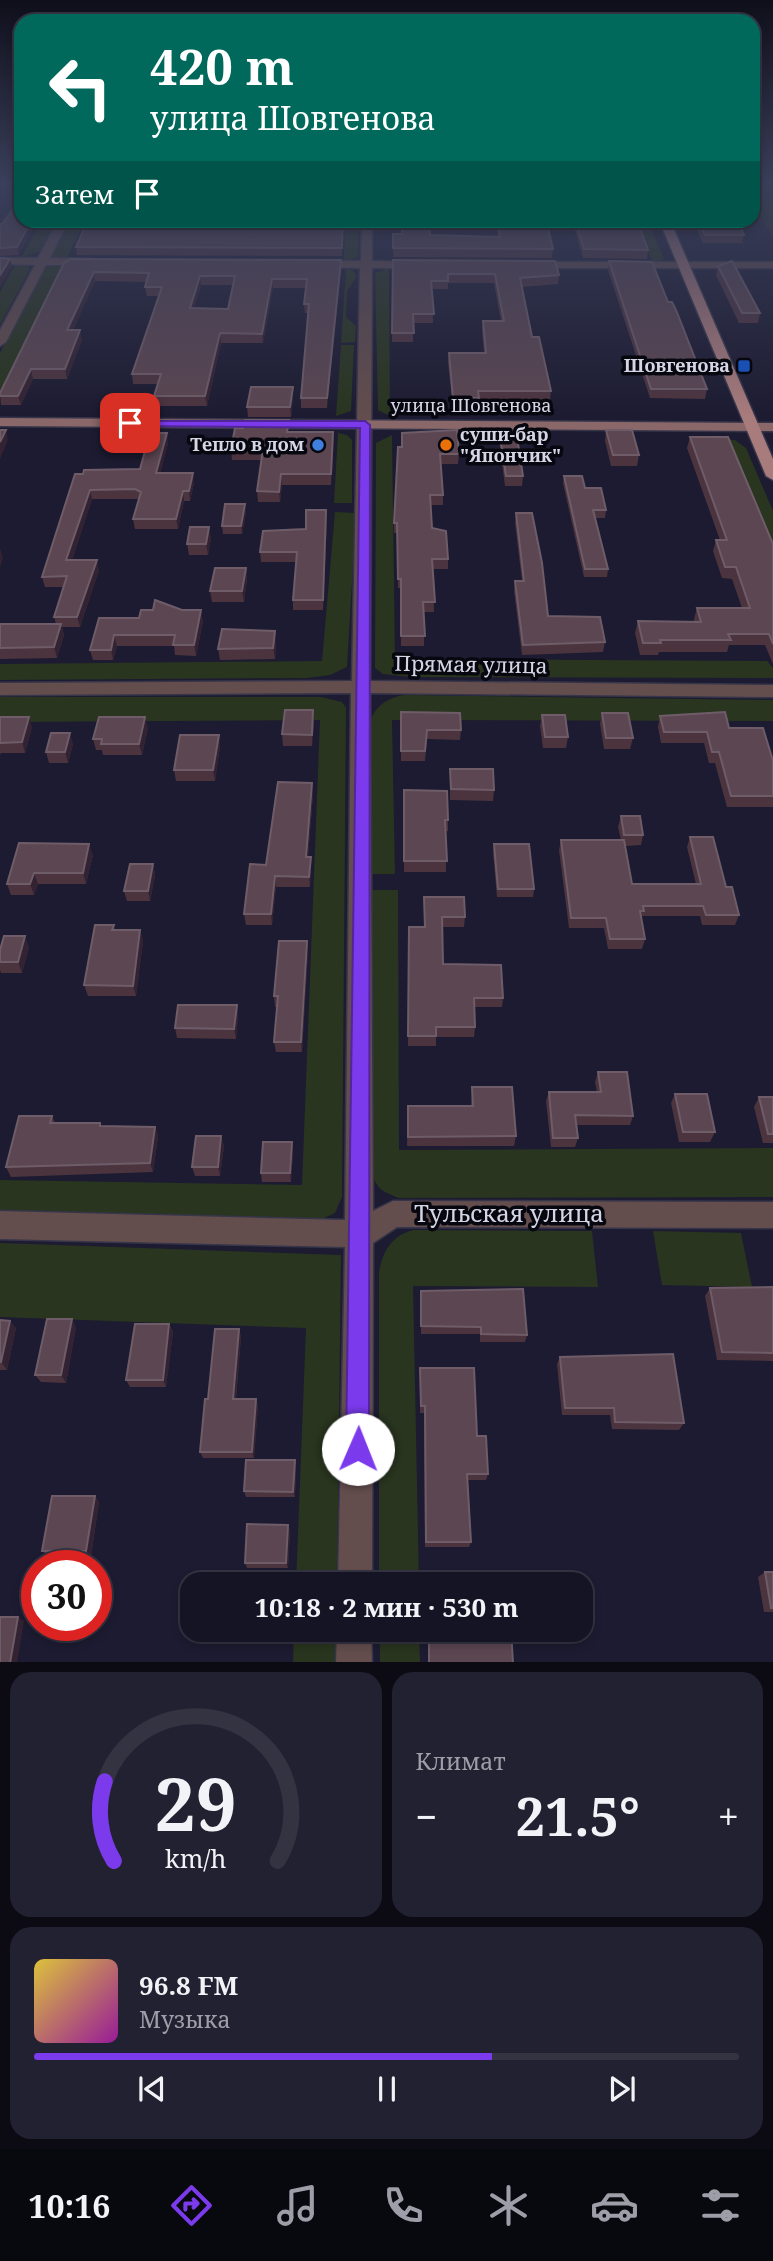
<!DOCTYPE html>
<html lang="ru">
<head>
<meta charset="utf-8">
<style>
  body { margin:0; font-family:"Noto Serif",serif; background:#222132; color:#f1f3f6; height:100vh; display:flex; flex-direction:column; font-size:26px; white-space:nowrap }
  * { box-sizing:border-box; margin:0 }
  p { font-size:23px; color:#9d9ea7 }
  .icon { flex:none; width:38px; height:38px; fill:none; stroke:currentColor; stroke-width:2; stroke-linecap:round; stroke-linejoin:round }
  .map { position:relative; height:1662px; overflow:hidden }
  .panel { display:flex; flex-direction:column; gap:10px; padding:10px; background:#0c0b14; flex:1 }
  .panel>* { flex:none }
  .hud { position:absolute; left:14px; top:14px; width:746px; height:214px; border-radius:21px; box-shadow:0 4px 10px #0003,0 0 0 2px #343342; background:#00695c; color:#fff; overflow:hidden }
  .speed { position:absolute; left:21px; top:1550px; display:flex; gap:14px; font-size:35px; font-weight:700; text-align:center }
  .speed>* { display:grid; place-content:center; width:91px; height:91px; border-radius:50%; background:#151425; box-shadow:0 4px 10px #0003,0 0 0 2px #343342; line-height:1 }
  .speed .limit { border:10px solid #d22; background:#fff; color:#111 }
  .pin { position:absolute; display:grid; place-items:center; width:60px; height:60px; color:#fff; margin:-30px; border-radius:14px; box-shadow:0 4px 10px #0006 }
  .me { position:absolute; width:77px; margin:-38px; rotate:1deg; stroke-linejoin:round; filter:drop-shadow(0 0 5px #0008) }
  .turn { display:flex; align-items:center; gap:24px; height:147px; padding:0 21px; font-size:32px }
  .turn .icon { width:91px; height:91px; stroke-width:2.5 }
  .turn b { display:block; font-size:49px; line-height:60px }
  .then { display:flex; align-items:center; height:66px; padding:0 21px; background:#0003; gap:14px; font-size:26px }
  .big { font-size:52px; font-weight:700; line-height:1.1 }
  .panel .tile { flex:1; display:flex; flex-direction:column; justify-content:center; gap:10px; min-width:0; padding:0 24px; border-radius:21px; background:#222132 }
  .panel .dial { align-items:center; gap:0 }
  .dial svg { height:182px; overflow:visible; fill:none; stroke:#343342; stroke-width:7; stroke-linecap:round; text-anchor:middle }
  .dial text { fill:#f1f3f6; stroke:none }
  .song { display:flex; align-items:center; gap:21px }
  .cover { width:84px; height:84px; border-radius:10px; background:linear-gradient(135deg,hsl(50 70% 55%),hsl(300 70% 35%)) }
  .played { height:7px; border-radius:4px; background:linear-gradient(90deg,#7c3aed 65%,#343342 65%) }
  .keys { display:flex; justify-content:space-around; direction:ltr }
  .heat { display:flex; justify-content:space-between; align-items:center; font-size:38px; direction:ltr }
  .panel .tiles { flex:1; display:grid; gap:10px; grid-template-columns:1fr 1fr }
  .tile:last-child { grid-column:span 2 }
  .trip { position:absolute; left:180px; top:1572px; width:413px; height:70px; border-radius:21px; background:#151425; box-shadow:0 4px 10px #0003,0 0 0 2px #343342; font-weight:700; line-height:70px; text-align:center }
  .tab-bar { display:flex; height:112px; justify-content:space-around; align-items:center; background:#08080f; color:#9d9ea7 }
  .tab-bar .icon { width:49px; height:49px }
  .tab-bar .current { color:#7c3aed }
  .tab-bar b { font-size:32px; color:#f1f3f6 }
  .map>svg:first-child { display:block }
</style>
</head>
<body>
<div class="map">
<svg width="773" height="1663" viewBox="0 0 773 1663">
  <rect width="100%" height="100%" fill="#1c1b31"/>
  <path fill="#29351f" d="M753,185H773V237L753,203Z
    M41,221H57L41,251L21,258Z
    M68,221H85L66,260L49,259Z
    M345,221H359L358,257L344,262Z
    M636,221H648L664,259L653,263Z
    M16,263L26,264L30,269L0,325V292Z
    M65,263L0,394V353L45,266Z
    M346,268L352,270L357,276L347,291L346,317L356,326L355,342L341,343Z
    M389,268L390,416L378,410L375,273Z
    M341,345H354L351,411L336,416Z
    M338,433L347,435L352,440V503H334Z
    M392,435L395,659L767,661L773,668V678L411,677L383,674L375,668L376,443Z
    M725,439L735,440L746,448L773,511V556Z
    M335,512L356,513L347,667L330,675L307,678L0,680V664L322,661Z
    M405,695L773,700V721L392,720L395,874H368L370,721C376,705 389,697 405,695Z
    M0,697H321L342,702L346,708L342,1197L335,1213L318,1221L0,1213V1180L302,1185L320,720L0,722Z
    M368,890H398L399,1150L773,1148V1197L399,1198C383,1192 376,1189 372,1172Z
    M413,1230L592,1231L598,1287L413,1286L419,1584H379V1272C383,1251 391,1236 413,1230Z
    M653,1231L741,1233L752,1287L662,1285Z
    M0,1243L341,1255L337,1584H296L306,1328L0,1317Z
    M294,1629H337L336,1662L293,1663Z
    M380,1629H419L420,1662H380Z"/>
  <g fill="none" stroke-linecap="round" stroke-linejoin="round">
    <defs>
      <path id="street" d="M58,220H69L50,258L92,259L98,262L92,265H46L6,342L0,346V330L35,265L0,264V258H38Z
        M362,220H372V261L421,262L427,265L421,268H372L370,681L773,685V697L370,693L373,1211L393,1201L773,1202V1228L397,1227L373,1243L372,1584H338L345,1247L0,1239V1211L345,1220L351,693L0,695V683L352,681L360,268L314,267L308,264L314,261H361Z
        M773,262V268H531L525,265L531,262Z
        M337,1629H371L372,1663H336Z"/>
      <path id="secondary" d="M0,418L773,423V431L0,426Z"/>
      <path id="primary" d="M659,220H670L773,459V480L766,476Z"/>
    </defs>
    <use href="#street" stroke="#36354a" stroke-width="3"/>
    <use href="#secondary" stroke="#36354a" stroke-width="3"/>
    <use href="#primary" stroke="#36354a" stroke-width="3"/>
    <use href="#street" fill="#634d4d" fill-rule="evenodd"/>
    <use href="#secondary" fill="#8a6768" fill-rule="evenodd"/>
    <use href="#primary" fill="#a87b7c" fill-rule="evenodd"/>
  </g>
  <path fill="#4c343f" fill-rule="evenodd" d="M13,209L19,255L0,256V224H2Z
    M343,220L342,256L77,255L76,247Z
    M495,220H546L553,249L552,258L393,257V234L498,237Z
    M572,220H637L648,250L647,259L583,258Z
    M692,220H737L744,235L742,243H703Z
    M393,260L559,275L558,284L522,287L532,337L551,391L550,400H478V407H453L448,363L449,353H484L482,330L483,321H501L494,283H448V289H432L433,323H413V342H392Z
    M609,261L668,302L707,389L705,399L650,398L608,270Z
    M64,263L341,269L327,408H301V398L308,313H305L304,304L306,288H273L263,343H221L207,406H156L154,396L158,384H133L132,374L159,296H147L145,287L147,282L95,281L73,330L82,340L67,379H33L21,405H1L0,393ZM201,285H233L228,309L194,308Z
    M718,266L760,313L758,323H739L716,275Z
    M293,387V397L291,417H248L247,407Z
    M499,430L523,476L522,486H505L499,440Z
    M606,430L639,455L637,466H611L605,441Z
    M289,432H333L331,485H282L280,502H258L257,491L262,460H232L231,449Z
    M690,437L773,544V664L765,645H729L727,652H659L658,655H640L635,633L638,621L694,622V619L697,608H742L732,579L722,578L713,551L716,540H720L687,448Z
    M168,443L160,473L194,483L190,501H184L178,529H135L133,519L139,500L137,499H92L72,560L99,570L80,627H62L64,635L57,658L0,659V624H56L54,617L64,587H45L42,577L83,474L140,469Z
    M402,447L459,454L458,464H441L443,495V505H431L432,528L448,559V569H433L434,612H424V646H401V588H398L397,533H394V523Z
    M564,476L585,488L606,510L605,518H595L608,569L607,577H584L563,483Z
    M246,512L242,534H223L222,526Z
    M516,513L548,616L605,642L603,652L522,655L514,591L515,581H522L515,523Z
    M327,520L323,610H293V600L296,562H261L260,552L306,529Z
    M211,538L208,555H189L187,544Z
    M246,568L247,579L244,602H212L210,591Z
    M99,618L203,621L196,656L175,655L174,646H117L113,660H93L90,650Z
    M276,642L275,659L220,660L218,649Z
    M401,712L461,730L460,740L427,739L425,761H401Z
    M602,713L633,738L630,749H604L600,724Z
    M542,715L568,737L566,748H543L540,726Z
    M660,716L729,728L773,761V807H727L715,763H709L704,743H661L658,727Z
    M0,717L32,727L25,753H1L0,755Z
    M314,721L312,746H283L282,734Z
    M148,728L142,755H103L102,750H96L93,739Z
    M73,744L68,763H49L46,752Z
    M220,746L215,781H176L174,770Z
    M450,769L494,790L493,801L450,800Z
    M404,790L448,820V831H446V872H404Z
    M313,794L308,857L311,868L310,887H276L272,925H246L244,914L266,865Z
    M621,816L643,835L641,845L625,846L632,884H696L687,847L690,837L726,887L739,915L735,925H702L700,916H642L641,920L645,939L642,949H608L604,928H569L559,850L561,840H621L618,827Z
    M19,843L93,855L86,884H38L34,895H11L7,884Z
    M494,844L534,889L533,897H497L493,852Z
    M153,864L155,875L150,901H127L124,891Z
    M424,897L465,917L464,927H442L443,964L503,998L502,1007H474L475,1027L474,1037H436V1046H408L409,927H424Z
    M114,925L115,930H140L143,941L136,996H88L84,985Z
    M307,941L308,952L302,1052H276L274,1042L277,1007H275L274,996Z
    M29,947L22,973H1L0,970V950Z
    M237,1005L238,1015L236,1039L177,1038L175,1028Z
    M598,1072L633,1116L630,1125H576L578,1138L575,1147H551L546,1101L549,1092H597L595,1082Z
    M472,1087L516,1136L514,1146H407L408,1106H471Z
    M675,1094L715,1132L710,1142H679L671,1103Z
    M759,1097H773V1143H763L754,1107Z
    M52,1116L55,1123L102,1126L155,1127L158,1136L153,1172L11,1177L6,1167Z
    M221,1136L224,1146L220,1176H195L192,1167Z
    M292,1142L293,1152L291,1182H262L261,1173Z
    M773,1287V1361L717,1360L705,1296L710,1288Z
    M421,1291L527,1335L525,1342H480V1334H421Z
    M0,1320L16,1328L7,1370H0Z
    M169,1324L173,1332L166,1387H130L126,1380Z
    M76,1327L66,1383L41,1382L35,1375Z
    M239,1329L241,1337L236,1399H256L258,1406L254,1458H203L200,1452L208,1399Z
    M560,1357L684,1423L679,1430L612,1429L610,1415H562L557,1364Z
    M420,1368L477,1436L488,1474L486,1480H468L471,1542L469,1547H425L424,1413H420Z
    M296,1466L295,1497H246L244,1491Z
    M95,1496L99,1502L91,1556H48L42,1551Z
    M290,1530L288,1568H247L245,1563Z
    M765,1572H773V1612H764L758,1577Z"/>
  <path fill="#332332" d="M32,220H38L19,255L17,247Z
    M10,259L12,267L0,287V275Z
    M341,260V269L327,408V398Z
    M94,272L95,281L69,340L67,330Z
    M200,276L201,285L191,318L190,308Z
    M272,279L273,288L263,343L262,334Z
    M80,330L82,340L67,379L65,369Z
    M220,333L221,343L207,406L205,396Z
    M31,369L33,379L21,405L18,396Z
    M293,387V397L291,417L290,407Z
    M6,430L8,440L0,459V442Z
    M333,432L334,442L331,485V474Z
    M167,433L168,443L158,483L156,473Z
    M193,473L194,483L190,501L189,491Z
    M281,474L282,485L280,502L279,492Z
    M90,490L92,499L69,570L66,560Z
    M183,491L184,501L178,529L176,519Z
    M245,504L246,512L242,534L241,526Z
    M326,510L327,520L323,610V600Z
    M209,527L211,538L208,555L206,544Z
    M0,548L3,558L0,567Z
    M97,560L99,570L80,627L77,617Z
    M246,568L247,579L244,602L242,591Z
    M201,610L203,621L196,656L194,645Z
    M61,624L64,635L57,658L54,647Z
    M275,631L276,642L275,659L273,648Z
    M114,635L117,646L113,660L111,650Z
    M313,710L314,721L312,746V735Z
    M29,717L32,727L25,753L22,742Z
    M145,717L148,728L142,755L139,744Z
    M70,733L73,744L68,763L65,752Z
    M219,735L220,746L215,781L213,770Z
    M312,783L313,794L307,868L306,857Z
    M89,844L93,855L86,884L83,873Z
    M311,857V868L310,887L309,877Z
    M153,864L155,875L150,901L148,891Z
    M34,873L38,884L34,895L30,884Z
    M275,876L276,887L272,925L271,914Z
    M140,930L143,941L136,996L133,986Z
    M25,936L29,947L22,973L18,962Z
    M307,941L308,952L302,1052L301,1042Z
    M237,1005L238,1015L236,1039L234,1029Z
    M155,1127L158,1136L153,1172L150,1163Z
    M221,1136L224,1146L220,1176L218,1167Z
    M292,1142L293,1152L291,1182L290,1173Z
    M72,1319L76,1327L66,1383L61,1375Z
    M10,1321L16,1328L7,1370L1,1362Z
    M169,1324L173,1332L166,1387L163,1380Z
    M239,1329L241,1337L235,1406L233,1399Z
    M256,1399L258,1406L254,1458L252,1452Z
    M295,1460L296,1466L295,1497L293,1492Z
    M95,1496L99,1502L91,1556L86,1551Z
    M288,1525L290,1530L288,1568L286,1563Z
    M18,1617L24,1621L17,1663H10Z"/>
  <path fill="#5b4651" stroke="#6e5c68" stroke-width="2" fill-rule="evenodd" d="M13,209H21V220H32L17,247L0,248V224H2Z
    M88,220H343L342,248L76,247Z
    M402,220H429L430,235L500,237L498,220H546L553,249L393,248V234H402Z
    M575,220H637L648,250L584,249Z
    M698,220H737L744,235H705Z
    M0,258L10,259L0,275Z
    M70,259L341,260L327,398H301L309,304H304L307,279H272L262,334L220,333L205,396H154L161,374H132L162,287H145L149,273L94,272L67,330H80L65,369H31L18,396H0V393L64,263ZM200,276H235L228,309L190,308Z
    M393,260L555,261L559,275L520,278L532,337H539L551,391H478L479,398H453L449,353H486L483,321H504L495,274H448V281H431L434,314H413L414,333H392Z
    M609,261L652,262L668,302H672L676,310L707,389H651Z
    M732,261L760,313H742L718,266Z
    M251,387H293L290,407H247Z
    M245,420H289L287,432H333L331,474H281L279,492L257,491L263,449H231L235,428H243Z
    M0,430H6L0,442Z
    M457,430L459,454H440L443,495H430L432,528L446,531L448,559H432L435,602H423L425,636H401V579H398L397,523H394L398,447H402V433Z
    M499,430H516L523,476H506Z
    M606,430H632L639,455H613Z
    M150,433H167L156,473H193L189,491H183L176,519H133L141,492L135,489L90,490L66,560H97L77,617H54L67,576L42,577L75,474H83L84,470L140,469Z
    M690,437H728L773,544V644L769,634H728L731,640H660L661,643H643L638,621L701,622L697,608H750L736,567H725L716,540H727Z
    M564,476H582L585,488H601L606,510H593L608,569H585Z
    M225,504H245L241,526H222Z
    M306,510H326L323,600H293L297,552H260L263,531L306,529Z
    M516,513H532L542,563L548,616L600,617L605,642L523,645L515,581H524Z
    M190,527H209L206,544H187Z
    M215,568H246L242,591H210Z
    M155,600L182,610H201L194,645H173L175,635H114L111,650H90L99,618H139L141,610H153Z
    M0,624H61L54,647L0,648Z
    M222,629L275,631L273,648L218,649Z
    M285,710H313L312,735L282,734Z
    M401,712L460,713L461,730H427L425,751H401Z
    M725,712L729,728H763L773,761V796H731L719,752H712L707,732H664L660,716Z
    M602,713H628L633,738H606Z
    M542,715H565L568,737H545Z
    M0,717H29L22,742L0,743Z
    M99,717H145L139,744H101L102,739H93Z
    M51,733H70L65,752H46Z
    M180,735H219L213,770H174Z
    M450,769H493L494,790L451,789Z
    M278,782L312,783L306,857H311L309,877L275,876L271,914H244L250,864L266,865Z
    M404,790L447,791L448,820H445L447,861H404Z
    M621,816H640L643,835H624Z
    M690,837H713L726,887H732L739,915H706L703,906H643L644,911H640L645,939H610L606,918H571L561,840H624L632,884H701Z
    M19,843L89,844L83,873H34L30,884H7Z
    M494,844H529L534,889H498Z
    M130,864H153L148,891H124Z
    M424,897H464L465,917H442L443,964L501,965L503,998H474L475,1027H436V1036H408L409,927H425Z
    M95,925H114L112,930H140L133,986L84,985Z
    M4,936H25L18,962H0V950Z
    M279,941H307L301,1042H274L278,996H274Z
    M178,1005H237L234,1029L175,1028Z
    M598,1072H627L633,1116L575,1115L578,1138H553L549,1092H601Z
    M472,1087H512L516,1136L408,1137V1106H473Z
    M675,1094H707L715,1132H683Z
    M759,1097H773V1134H768Z
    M19,1116H52L50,1123H100V1126L155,1127L150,1163L6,1167Z
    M196,1136H221L218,1167H192Z
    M263,1142H292L290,1173H261Z
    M773,1287V1353L722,1352L710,1288Z
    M523,1289L527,1335L481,1334V1327L421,1326V1291Z
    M47,1319H72L61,1375H35Z
    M0,1320L10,1321L1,1362H0Z
    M135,1324H169L163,1380H126Z
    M215,1329H239L233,1399H256L252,1452H200L205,1399H208Z
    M673,1354L684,1423L615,1422L614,1408H565L560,1357Z
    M420,1368H474L477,1436H486L488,1474H467L471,1542H426L425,1406H421Z
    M246,1460H295L293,1492L244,1491Z
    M52,1496H95L86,1551H42Z
    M247,1524L288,1525L286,1563H245Z
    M481,1571H523V1584H482Z
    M765,1572H773V1608H771Z
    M0,1617H18L10,1663H0Z
    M485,1629H511L513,1663H429V1631L485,1632Z"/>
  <linearGradient id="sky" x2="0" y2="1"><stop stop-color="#0f0f1b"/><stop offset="0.44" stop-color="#3a3f5a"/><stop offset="1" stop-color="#3a3f5a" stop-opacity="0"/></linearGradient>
  <rect width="773" height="417" fill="url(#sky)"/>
  <path fill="#7c3aed" stroke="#51269a" stroke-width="2" d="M126,421H365L370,425L369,1449L366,1458L358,1461L349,1458L346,1449L360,428L130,426L126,425Z"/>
  <rect fill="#1a4fb4" stroke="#070710" stroke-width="2.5" x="737" y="359" width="14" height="14" rx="3.5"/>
  <circle fill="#3f7fe0" stroke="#070710" stroke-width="2.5" cx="318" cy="445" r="7"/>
  <circle fill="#e8710a" stroke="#070710" stroke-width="2.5" cx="446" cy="445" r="7"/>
  <g text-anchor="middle" stroke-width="7" stroke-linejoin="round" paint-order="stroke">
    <g font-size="18" font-weight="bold" fill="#d5d6e5" stroke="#070710" text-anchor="end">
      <text x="730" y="372">Шовгенова</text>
      <text x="460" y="441" text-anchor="start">суши-бар<tspan x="460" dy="21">"Япончик"</tspan></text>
      <text x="304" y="451">Тепло в дом</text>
    </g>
    <g font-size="18" fill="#d5d6e5" stroke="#070710">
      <text x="471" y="412">улица Шовгенова</text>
    </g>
    <g font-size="21" fill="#d5d6e5" stroke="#070710">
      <text transform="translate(471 665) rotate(1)" y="7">Прямая улица</text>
    </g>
    <g font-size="24" fill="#d5d6e5" stroke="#070710">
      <text x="509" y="1222">Тульская улица</text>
    </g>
  </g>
</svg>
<div class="speed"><div class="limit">30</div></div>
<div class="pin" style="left:130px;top:423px;background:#d93025"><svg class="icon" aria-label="arrive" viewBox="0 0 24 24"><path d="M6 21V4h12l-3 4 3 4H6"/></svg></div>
<svg class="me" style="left:358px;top:1449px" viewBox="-20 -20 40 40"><circle r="19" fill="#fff"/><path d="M0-13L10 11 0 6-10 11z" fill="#7c3aed"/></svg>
<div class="trip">10:18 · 2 мин · 530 m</div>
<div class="hud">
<div class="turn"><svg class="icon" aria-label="left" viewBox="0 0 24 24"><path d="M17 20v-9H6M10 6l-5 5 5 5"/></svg><div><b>420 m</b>улица Шовгенова</div></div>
<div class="then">Затем<svg class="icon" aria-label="arrive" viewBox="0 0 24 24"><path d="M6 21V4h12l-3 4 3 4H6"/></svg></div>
</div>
</div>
<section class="panel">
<div class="tiles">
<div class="tile dial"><svg viewBox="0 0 100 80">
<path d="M14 69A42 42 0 1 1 86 69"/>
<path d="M14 69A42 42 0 0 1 10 34" stroke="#7c3aed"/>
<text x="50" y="56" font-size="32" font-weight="700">29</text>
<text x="50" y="72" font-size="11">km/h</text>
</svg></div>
<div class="tile"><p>Климат</p>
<div class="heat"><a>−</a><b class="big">21.5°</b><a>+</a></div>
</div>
<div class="tile">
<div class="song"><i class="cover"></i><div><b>96.8 FM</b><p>Музыка</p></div></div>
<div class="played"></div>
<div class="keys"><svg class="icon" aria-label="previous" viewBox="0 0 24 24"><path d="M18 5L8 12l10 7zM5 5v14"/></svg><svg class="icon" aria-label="pause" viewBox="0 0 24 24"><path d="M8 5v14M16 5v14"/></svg><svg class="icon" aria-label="next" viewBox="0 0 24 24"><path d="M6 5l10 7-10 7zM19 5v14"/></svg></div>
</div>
</div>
</section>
<nav class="tab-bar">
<b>10:16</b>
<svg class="icon current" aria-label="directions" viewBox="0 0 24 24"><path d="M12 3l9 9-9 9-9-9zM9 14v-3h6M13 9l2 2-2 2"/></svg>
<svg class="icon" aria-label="music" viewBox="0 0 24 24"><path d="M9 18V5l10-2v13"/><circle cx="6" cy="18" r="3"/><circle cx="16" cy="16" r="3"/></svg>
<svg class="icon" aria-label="phone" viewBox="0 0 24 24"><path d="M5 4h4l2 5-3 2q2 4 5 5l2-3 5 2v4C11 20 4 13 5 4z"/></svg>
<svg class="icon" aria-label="climate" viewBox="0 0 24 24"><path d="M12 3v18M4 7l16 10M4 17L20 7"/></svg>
<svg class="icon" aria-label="car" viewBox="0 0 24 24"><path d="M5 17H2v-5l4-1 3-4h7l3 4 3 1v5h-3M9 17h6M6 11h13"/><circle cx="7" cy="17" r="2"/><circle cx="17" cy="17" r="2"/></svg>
<svg class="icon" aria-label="filters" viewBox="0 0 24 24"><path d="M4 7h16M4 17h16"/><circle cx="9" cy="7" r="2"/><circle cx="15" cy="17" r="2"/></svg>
</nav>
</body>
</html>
